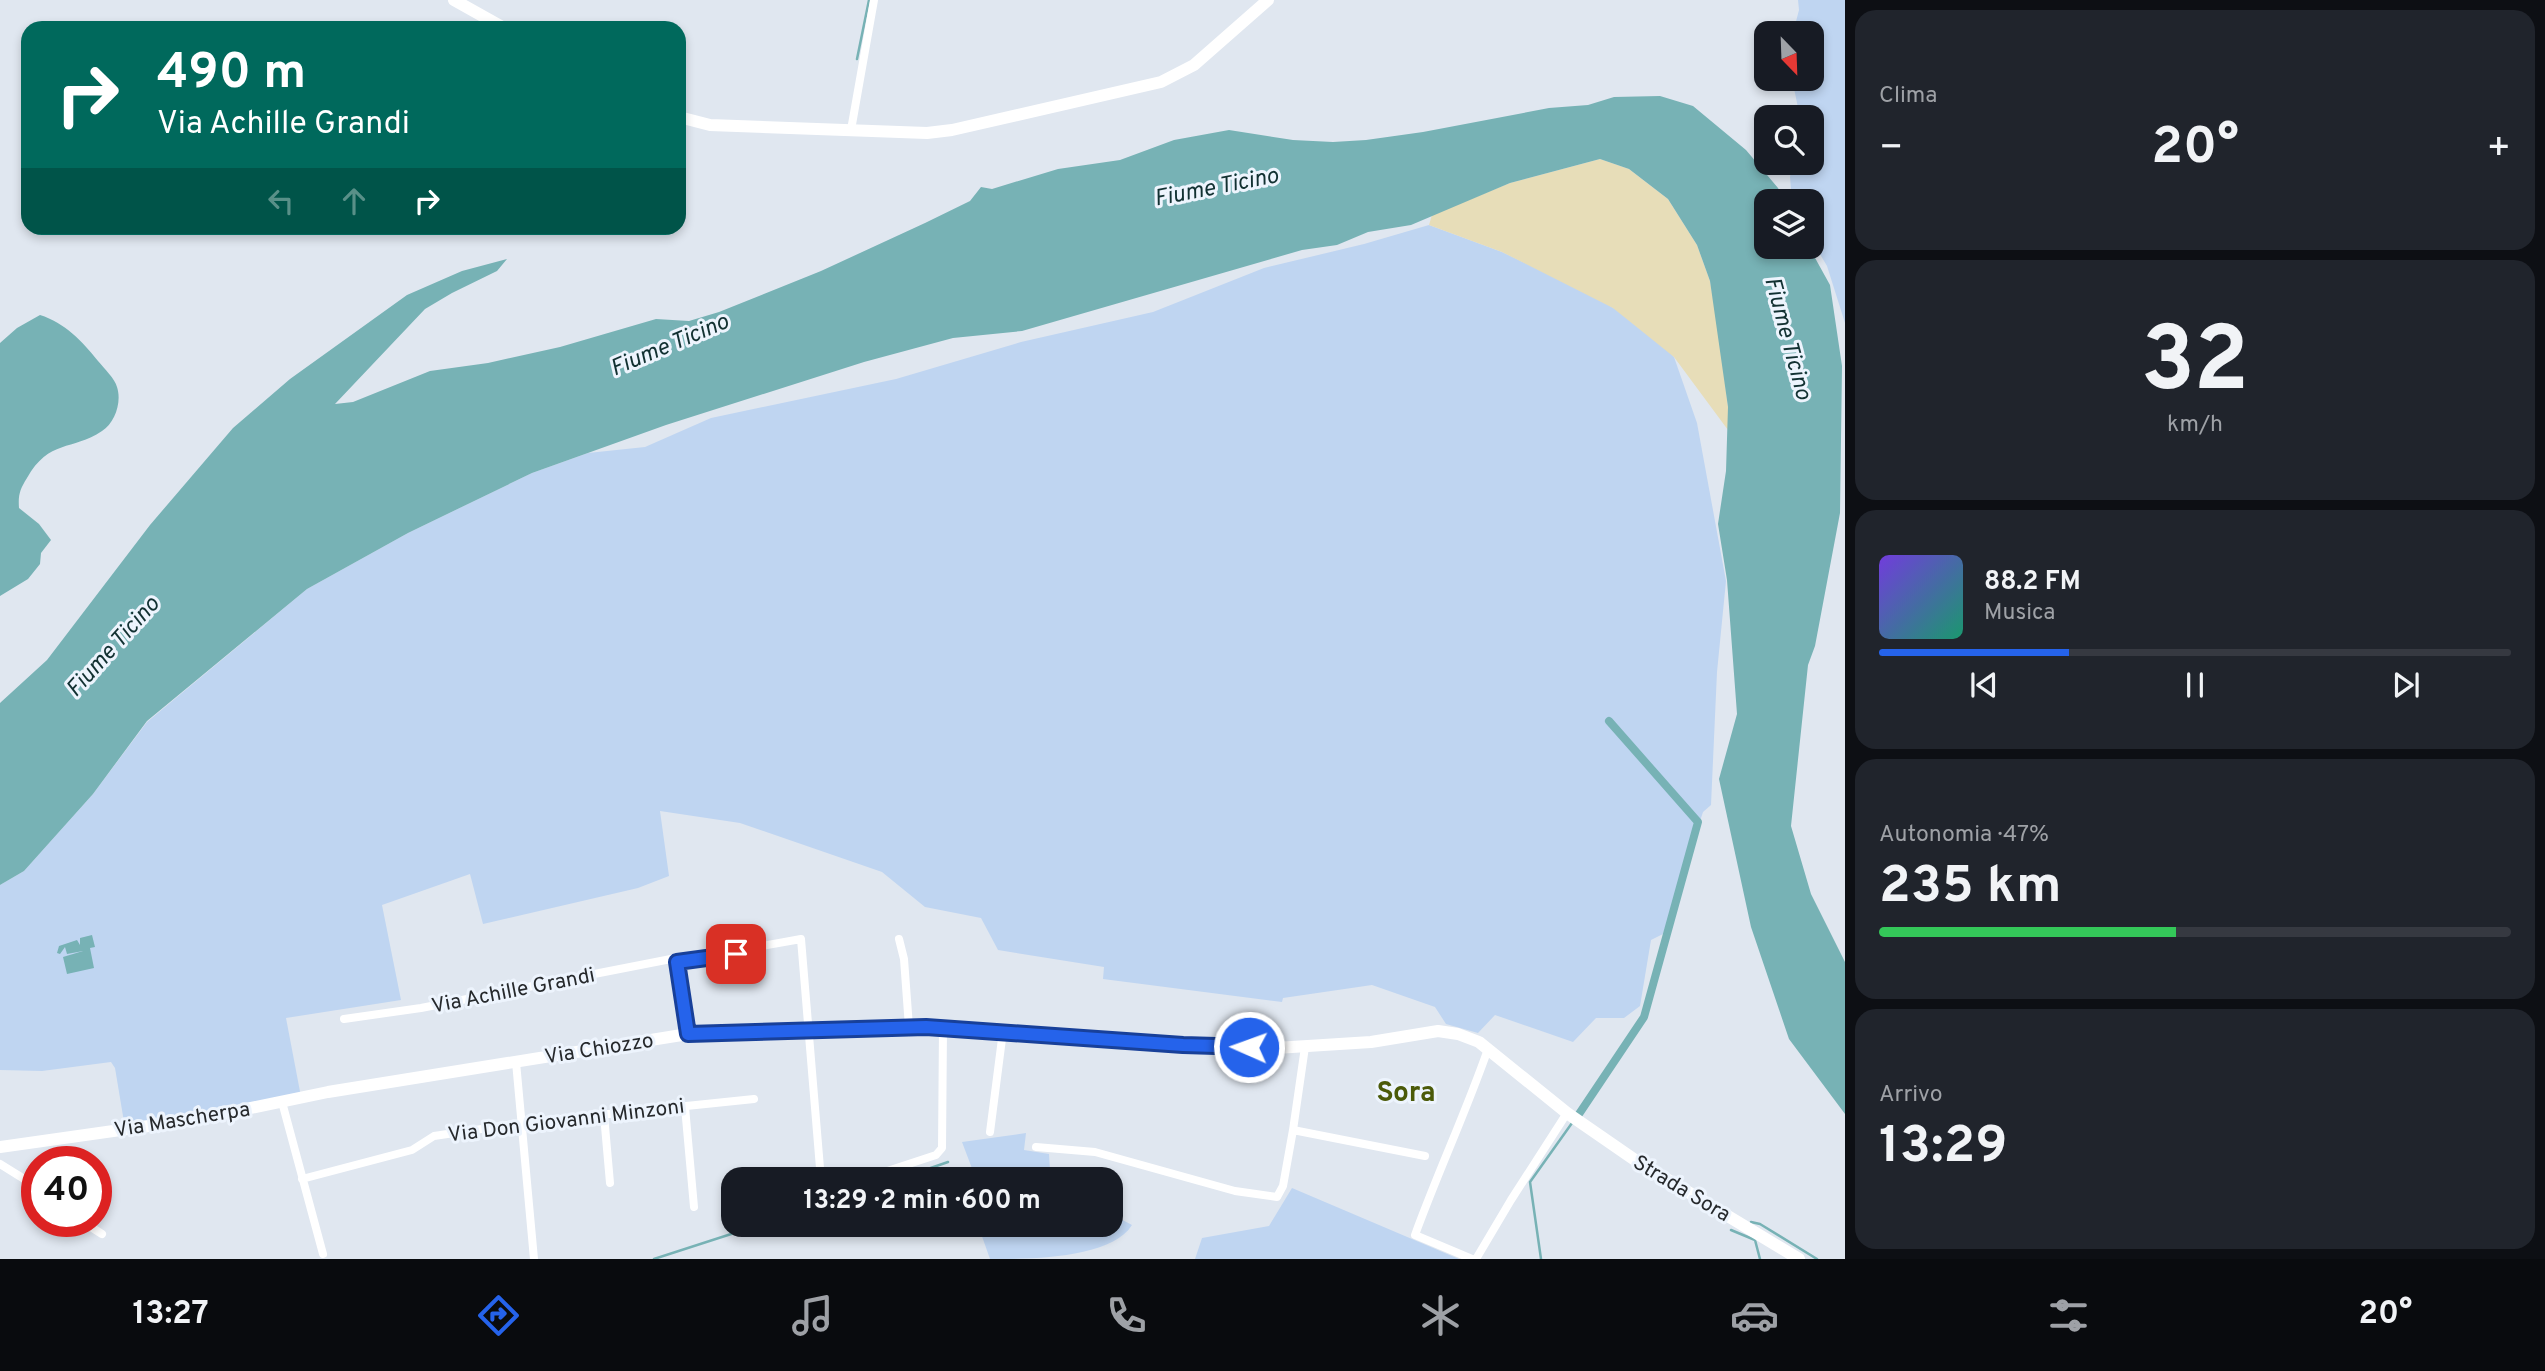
<!DOCTYPE html>
<html lang="it">
<head>
<meta charset="utf-8">
<style>
  body { margin:0; font-family:Overpass,sans-serif; background:#20242c; color:#f1f3f6; height:100vh; display:flex; flex-direction:column; font-size:26px; white-space:nowrap }
  * { box-sizing:border-box; margin:0 }
  p { font-size:23px; color:#9ea1a6 }
  .icon { flex:none; width:38px; height:38px; fill:none; stroke:currentColor; stroke-width:2; stroke-linecap:round; stroke-linejoin:round }
  .map { position:relative; flex:1; overflow:hidden }
  .sheet { display:flex; flex-direction:column; gap:10px; padding:10px; background:#0d0f14; width:700px }
  .sheet>* { flex:none }
  .hud { position:absolute; left:21px; top:21px; width:665px; height:214px; border-radius:21px; box-shadow:0 4px 10px #0003; background:#00695c; color:#fff; overflow:hidden }
  .needle { width:46px; rotate:157deg }
  .tools { position:absolute; left:1754px; top:21px; display:grid; gap:14px }
  .tools a { display:grid; place-items:center; width:70px; height:70px; border-radius:14px; background:#171b24; box-shadow:0 4px 10px #0003; font-size:35px }
  .speed { position:absolute; left:21px; top:1146px; display:flex; gap:14px; font-size:35px; font-weight:700; text-align:center }
  .speed>* { display:grid; place-content:center; width:91px; height:91px; border-radius:50%; background:#171b24; box-shadow:0 4px 10px #0003; line-height:1 }
  .speed .limit { border:10px solid #d22; background:#fff; color:#111 }
  .pin { position:absolute; display:grid; place-items:center; width:60px; height:60px; color:#fff; margin:-30px; border-radius:14px; box-shadow:0 4px 10px #0006 }
  .me { position:absolute; width:77px; margin:-38px; rotate:272deg; stroke-linejoin:round; filter:drop-shadow(0 0 5px #0008) }
  .turn { display:flex; align-items:center; gap:24px; height:147px; padding:0 21px; font-size:32px }
  .turn .icon { width:91px; height:91px; stroke-width:2.5 }
  .turn b { display:block; font-size:49px; line-height:60px }
  .lanes { display:flex; align-items:center; height:66px; padding:0 21px; background:#0003; justify-content:center; gap:35px; direction:ltr }
  .lanes .off { opacity:.35 }
  .big { font-size:52px; font-weight:700; line-height:1.1 }
  .sheet .widget { flex:1; display:flex; flex-direction:column; justify-content:center; gap:10px; min-width:0; padding:0 24px; border-radius:21px; background:#20242c }
  .sheet .dial { align-items:center; gap:0 }
  .dial b { font-size:91px; line-height:1 }
  .song { display:flex; align-items:center; gap:21px }
  .cover { width:84px; height:84px; border-radius:10px; background:linear-gradient(135deg,hsl(260 70% 55%),hsl(160 70% 35%)) }
  .played { height:7px; border-radius:4px; background:linear-gradient(90deg,#2563eb 30%,#363941 30%) }
  .keys { display:flex; justify-content:space-around; direction:ltr }
  .heat { display:flex; justify-content:space-between; align-items:center; font-size:38px; direction:ltr }
  .charge { height:10px; border-radius:5px; background:linear-gradient(90deg,#34c759 47%,#363941 0) }
  .trip { position:absolute; left:721px; top:1167px; width:402px; height:70px; border-radius:21px; background:#171b24; box-shadow:0 4px 10px #0003; font-weight:700; line-height:70px; text-align:center }
  .dock { display:flex; height:112px; justify-content:space-around; align-items:center; background:#090b0e; color:#9ea1a6 }
  .dock .icon { width:49px; height:49px }
  .dock .selected { color:#2563eb }
  .dock b { font-size:32px; color:#f1f3f6 }
  main { display:flex; flex:1; min-height:0 }
  .map>svg:first-child { display:block }
</style>
</head>
<body>
<main>
<div class="map">
<svg width="1845" height="1259" viewBox="0 0 1845 1259">
  <rect width="100%" height="100%" fill="#e0e7f0"/>
  <path fill="#bfd5f1" d="M1798,0H1845V323L1827,266L1811,239V201H1792L1790,177L1793,163H1811V117H1800L1792,79H1811V33H1793L1799,10Z
    M1429,225L1502,252L1586,292L1646,327L1674,357L1697,423L1726,581L1717,672L1711,805L1703,812L1663,934L1651,940L1640,1006L1624,1018H1596L1573,1042L1495,1015L1478,1033L1446,1024L1435,1007L1372,985L1283,998L1282,1002L1103,979L1104,967L998,950L981,918L925,907L882,872L740,823L660,811L669,876L638,888L483,924L470,874L382,905L401,1000L286,1018L302,1102L126,1134L115,1068L111,1062L42,1071L0,1070V885L24,871L93,794L147,722L307,589L408,533L532,473L588,453L645,447L711,418L896,379L1021,342L1153,312L1264,268L1364,244Z
    M1026,1133L1024,1150L1049,1154L1050,1170L1057,1171L1058,1179H976L962,1142Z
    M1292,1188L1459,1259H1195L1202,1238L1269,1226Z
    M1111,1214L1132,1225C1111,1259 1029,1259 990,1259L978,1225H1111Z"/>
  <path fill="#e7ddb8" d="M1600,159L1629,169L1668,199L1697,245L1710,281L1718,327L1728,407V430L1674,357L1613,308L1502,252L1429,225L1432,215L1510,183Z"/>
  <path fill="#77b2b5" d="M1660,96L1693,106L1746,150L1778,188L1785,201H1766V247H1809L1830,285L1842,366L1840,513L1815,646L1808,665L1791,826L1811,894L1845,962V1114L1789,1039L1751,927L1719,779L1737,714L1727,580L1718,524L1726,471L1728,407L1710,281L1697,245L1668,199L1629,169L1600,159L1510,183L1411,225L1368,232L1337,245L1302,250L1022,331L953,338L864,362L666,425L532,473L408,533L307,589L147,721L93,794L24,871L0,885V703L47,660L150,525L233,428L290,379L407,295L462,271L507,259L497,271L452,293L425,309L335,404L353,402L430,371L488,363L560,347L656,319L689,321L719,312L821,271L925,223L970,201L981,187L992,189L1058,169L1120,160L1174,140L1229,130L1293,140L1333,142L1366,140L1423,132L1549,108L1588,105L1614,97Z
    M40,315C65,323 82,341 98,361C104,368 115,379 117,387C122,402 115,423 102,431C72,451 49,439 27,478C20,489 18,495 19,508L39,524L51,540L41,553L40,564L28,579L0,596V343L17,328Z
    M92,935L95,947L90,948L94,968L67,974L63,957L83,951L67,954L65,947L60,954L57,953L59,946L77,940L80,945V938Z"/>
  <g fill="none" stroke-linecap="round" stroke-linejoin="round">
    <path stroke="#77b2b5" stroke-width="2.5" d="M857,59L869,0
      M896,1180L948,1162
      M1751,1222L1760,1224L1817,1259
      M1731,1230L1755,1240L1760,1259
      M654,1259L759,1225
      M1541,1259L1530,1182L1572,1123"/>
    <path stroke="#77b2b5" stroke-width="8" d="M1577,1117L1644,1017L1698,822L1609,721"/>
    <path stroke="#fff" stroke-width="8" d="M851,130L874,0
      M899,939L904,959L909,1027
      M745,949L801,939L821,1180
      M677,963L736,955
      M344,1019L421,1008L676,958L688,1034
      M1305,1047L1293,1130L1425,1156
      M516,1062L534,1259
      M282,1102L323,1254
      M685,1107L694,1207
      M604,1115L610,1183
      M990,1132L1003,1031
      M1036,1147L1095,1152L1235,1191L1277,1197L1283,1186L1293,1130
      M0,1164L37,1187
      M302,1179L412,1150L434,1136L522,1123L754,1099
      M860,1180L936,1155L942,1148L943,1028
      M83,1222L102,1234
      M1472,1259L1415,1235C1438,1172 1466,1112 1488,1049
      M1476,1259L1511,1200L1567,1113"/>
    <path stroke="#fff" stroke-width="12" d="M454,0L504,28
      M679,117L710,125L927,133L952,130L1161,82L1194,65L1268,0
      M0,1147L198,1119L328,1092L688,1034L909,1027L1091,1037L1183,1045L1276,1048L1371,1042L1438,1031L1458,1034L1479,1042L1567,1113L1635,1160L1799,1259"/>
  </g>
  <g fill="none" stroke-linecap="round" stroke-linejoin="round">
    <defs>
      <path id="route" d="M736,954L677,962L688,1034L926,1027L1183,1045L1249,1047"/>
    </defs>
    <use href="#route" stroke="#184099" stroke-width="18"/>
    <use href="#route" stroke="#2563eb" stroke-width="12"/>
  </g>
  <g text-anchor="middle" stroke-width="6" stroke-linejoin="round" paint-order="stroke">
    <g font-size="21" fill="#26292c" stroke="#edf4fd">
      <text transform="translate(513 990) rotate(-11)" y="7">Via Achille Grandi</text>
      <text transform="translate(599 1048) rotate(-9)" y="7">Via Chiozzo</text>
      <text transform="translate(182 1119) rotate(-9)" y="7">Via Mascherpa</text>
      <text transform="translate(566 1120) rotate(-7)" y="7">Via Don Giovanni Minzoni</text>
      <text transform="translate(1682 1188) rotate(31)" y="7">Strada Sora</text>
    </g>
    <g font-size="23" font-style="italic" fill="#123132" stroke="#edf4fd">
      <text transform="translate(1216 186) rotate(-11)" y="8">Fiume Ticino</text>
      <text transform="translate(1789 338) rotate(75)" y="8">Fiume Ticino</text>
      <text transform="translate(669 344) rotate(-23)" y="8">Fiume Ticino</text>
      <text transform="translate(112 646) rotate(-48)" y="8">Fiume Ticino</text>
    </g>
    <g font-size="28" font-weight="bold" fill="#4b5a09" stroke="#edf4fd">
      <text x="1406" y="1101">Sora</text>
    </g>
  </g>
</svg>
<div class="tools">
<a><svg class="needle" viewBox="-14 -14 28 28"><path d="M0-13l5 13h-10z" fill="#e53935"/><path d="M0 13l5-13h-10z" fill="#9ea1a6"/></svg></a>
<a><svg class="icon" aria-label="search" viewBox="0 0 24 24"><circle cx="10" cy="10" r="6"/><path d="M15 15l6 6"/></svg></a>
<a><svg class="icon" aria-label="layers" viewBox="0 0 24 24"><path d="M12 4l9 5-9 5-9-5zM3 14l9 5 9-5"/></svg></a>
</div>
<div class="speed"><div class="limit">40</div></div>
<div class="pin" style="left:736px;top:954px;background:#d93025"><svg class="icon" aria-label="arrive" viewBox="0 0 24 24"><path d="M6 21V4h12l-3 4 3 4H6"/></svg></div>
<svg class="me" style="left:1249px;top:1047px" viewBox="-20 -20 40 40"><circle r="17" fill="#2563eb" stroke="#fff" stroke-width="3"/><path d="M0-11L8 9 0 5-8 9z" fill="#fff"/></svg>
<div class="trip">13:29 · 2 min · 600 m</div>
<div class="hud">
<div class="turn"><svg class="icon" aria-label="right" viewBox="0 0 24 24"><path d="M7 20v-9h11M14 6l5 5-5 5"/></svg><div><b>490 m</b>Via Achille Grandi</div></div>
<div class="lanes"><svg class="icon off" aria-label="left" viewBox="0 0 24 24"><path d="M17 20v-9H6M10 6l-5 5 5 5"/></svg><svg class="icon off" aria-label="ahead" viewBox="0 0 24 24"><path d="M12 20V5M6 11l6-6 6 6"/></svg><svg class="icon" aria-label="right" viewBox="0 0 24 24"><path d="M7 20v-9h11M14 6l5 5-5 5"/></svg></div>
</div>
</div>
<section class="sheet">
<div class="widget"><p>Clima</p>
<div class="heat"><a>−</a><b class="big">20°</b><a>+</a></div>
</div>
<div class="widget dial"><b>32</b><p>km/h</p></div>
<div class="widget">
<div class="song"><i class="cover"></i><div><b>88.2 FM</b><p>Musica</p></div></div>
<div class="played"></div>
<div class="keys"><svg class="icon" aria-label="previous" viewBox="0 0 24 24"><path d="M18 5L8 12l10 7zM5 5v14"/></svg><svg class="icon" aria-label="pause" viewBox="0 0 24 24"><path d="M8 5v14M16 5v14"/></svg><svg class="icon" aria-label="next" viewBox="0 0 24 24"><path d="M6 5l10 7-10 7zM19 5v14"/></svg></div>
</div>
<div class="widget"><p>Autonomia · 47%</p><b class="big">235 km</b><div class="charge"></div></div>
<div class="widget"><p>Arrivo</p><b class="big">13:29</b></div>
</section>
</main>
<nav class="dock">
<b>13:27</b>
<svg class="icon selected" aria-label="directions" viewBox="0 0 24 24"><path d="M12 3l9 9-9 9-9-9zM9 14v-3h6M13 9l2 2-2 2"/></svg>
<svg class="icon" aria-label="music" viewBox="0 0 24 24"><path d="M9 18V5l10-2v13"/><circle cx="6" cy="18" r="3"/><circle cx="16" cy="16" r="3"/></svg>
<svg class="icon" aria-label="phone" viewBox="0 0 24 24"><path d="M5 4h4l2 5-3 2q2 4 5 5l2-3 5 2v4C11 20 4 13 5 4z"/></svg>
<svg class="icon" aria-label="climate" viewBox="0 0 24 24"><path d="M12 3v18M4 7l16 10M4 17L20 7"/></svg>
<svg class="icon" aria-label="car" viewBox="0 0 24 24"><path d="M5 17H2v-5l4-1 3-4h7l3 4 3 1v5h-3M9 17h6M6 11h13"/><circle cx="7" cy="17" r="2"/><circle cx="17" cy="17" r="2"/></svg>
<svg class="icon" aria-label="filters" viewBox="0 0 24 24"><path d="M4 7h16M4 17h16"/><circle cx="9" cy="7" r="2"/><circle cx="15" cy="17" r="2"/></svg>
<b>20°</b>
</nav>
</body>
</html>
